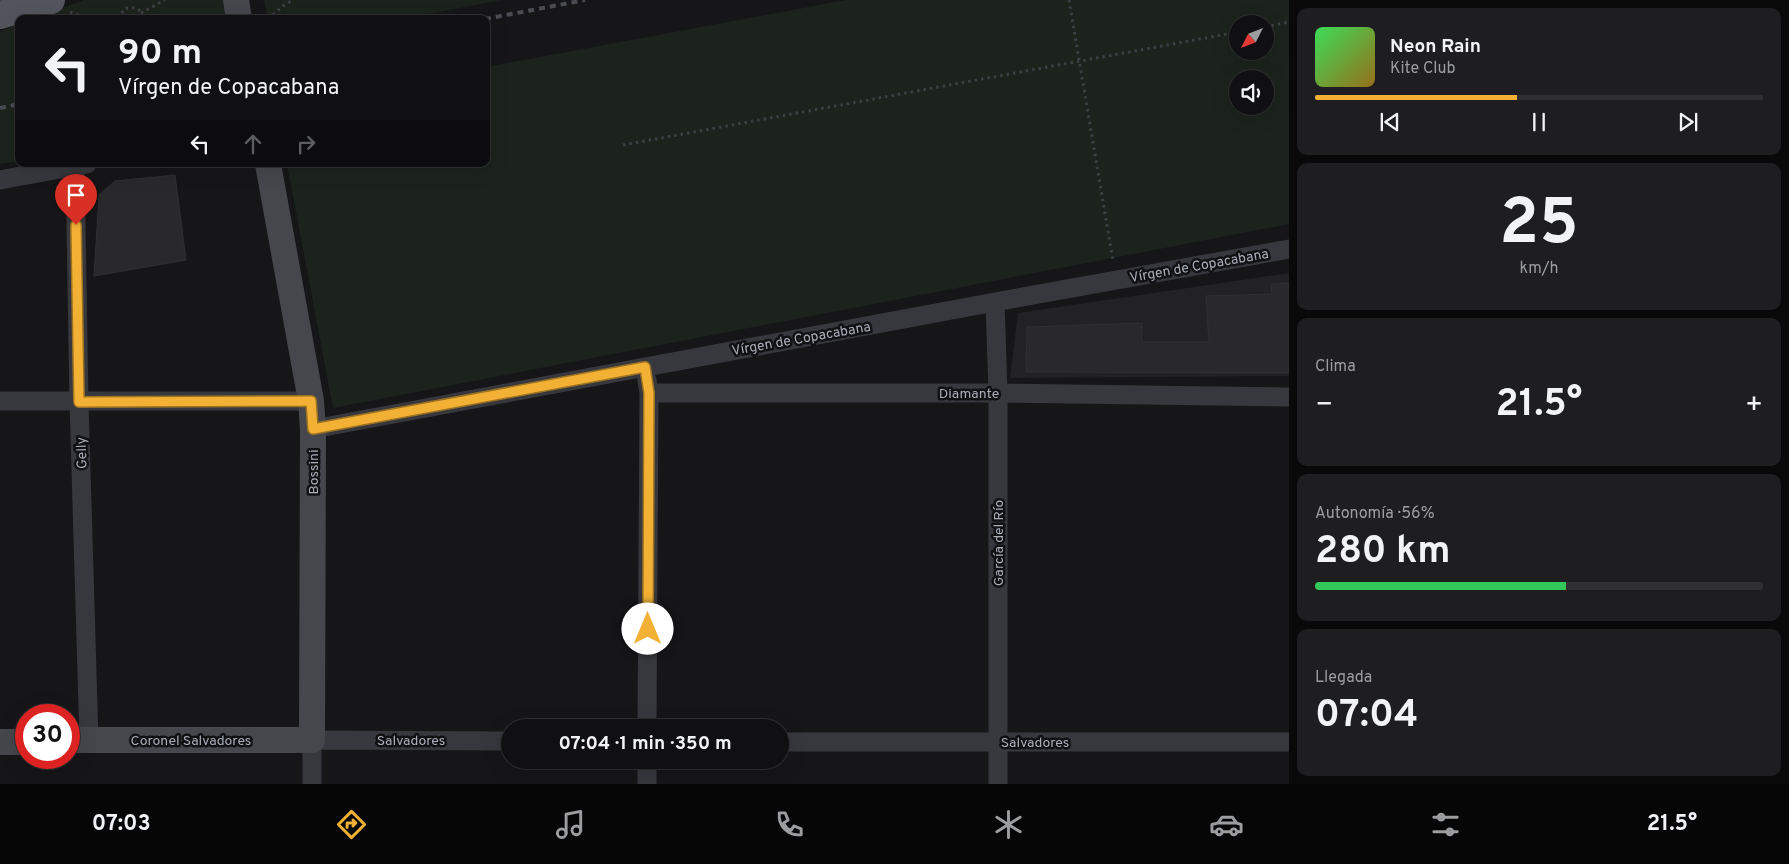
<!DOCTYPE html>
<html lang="es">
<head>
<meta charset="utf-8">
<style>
  body { margin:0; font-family:Overpass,sans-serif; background:#1e1e20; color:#f1f3f6; height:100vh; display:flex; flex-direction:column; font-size:19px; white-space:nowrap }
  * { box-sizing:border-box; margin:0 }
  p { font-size:16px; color:#9c9d9f }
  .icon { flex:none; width:28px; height:28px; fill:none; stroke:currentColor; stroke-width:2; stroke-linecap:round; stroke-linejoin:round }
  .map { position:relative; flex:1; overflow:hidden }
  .side { display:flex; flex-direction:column; gap:8px; padding:8px; background:#09090a; width:500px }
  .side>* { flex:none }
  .top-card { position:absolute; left:15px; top:15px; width:475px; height:152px; border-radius:10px; box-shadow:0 5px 20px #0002,0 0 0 1px #303032; background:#101012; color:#f1f3f6; overflow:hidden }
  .needle { width:32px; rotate:228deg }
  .buttons { position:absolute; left:1229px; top:15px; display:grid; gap:10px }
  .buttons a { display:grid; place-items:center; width:45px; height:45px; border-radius:50%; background:#101012; box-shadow:0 5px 20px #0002,0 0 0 1px #303032; font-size:25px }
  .speed { position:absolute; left:15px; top:704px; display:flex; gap:10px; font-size:25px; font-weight:700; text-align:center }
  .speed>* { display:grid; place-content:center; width:65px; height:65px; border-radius:50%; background:#101012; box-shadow:0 5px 20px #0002,0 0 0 1px #303032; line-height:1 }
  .speed .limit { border:8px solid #d22; background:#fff; color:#111 }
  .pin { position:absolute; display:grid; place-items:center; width:42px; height:42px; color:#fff; margin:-51px -21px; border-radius:50% 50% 50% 0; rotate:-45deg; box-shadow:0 0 5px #0007 }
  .pin .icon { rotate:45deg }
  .me { position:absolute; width:55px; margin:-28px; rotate:0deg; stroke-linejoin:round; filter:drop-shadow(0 0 4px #0008) }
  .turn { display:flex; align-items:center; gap:18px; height:105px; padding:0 20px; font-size:22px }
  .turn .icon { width:65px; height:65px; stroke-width:2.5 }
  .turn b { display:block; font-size:35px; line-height:42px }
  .lanes { display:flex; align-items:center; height:48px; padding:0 20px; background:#0003; justify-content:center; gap:25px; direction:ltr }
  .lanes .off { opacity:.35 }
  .big { font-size:38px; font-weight:700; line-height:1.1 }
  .side .card { flex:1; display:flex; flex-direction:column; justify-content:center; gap:8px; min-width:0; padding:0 18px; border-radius:10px; background:#1e1e20 }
  .side .dial { align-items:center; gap:0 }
  .dial b { font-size:65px; line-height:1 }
  .song { display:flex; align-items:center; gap:15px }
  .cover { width:60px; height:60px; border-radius:8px; background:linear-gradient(135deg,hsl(130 70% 55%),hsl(40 70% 35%)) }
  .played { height:5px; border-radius:2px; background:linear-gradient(90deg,#f2b134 45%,#303032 45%) }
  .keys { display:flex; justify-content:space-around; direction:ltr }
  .heat { display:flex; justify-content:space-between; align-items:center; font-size:28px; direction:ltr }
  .charge { height:8px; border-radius:4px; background:linear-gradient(90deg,#34c759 56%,#303032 0) }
  .trip { position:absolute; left:501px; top:719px; width:288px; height:50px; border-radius:25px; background:#101012; box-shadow:0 5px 20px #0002,0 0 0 1px #303032; font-weight:700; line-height:50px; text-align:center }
  .tab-bar { display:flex; height:80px; justify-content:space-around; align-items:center; background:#060607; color:#9c9d9f }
  .tab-bar .icon { width:35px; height:35px }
  .tab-bar .selected { color:#f2b134 }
  .tab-bar b { font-size:22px; color:#f1f3f6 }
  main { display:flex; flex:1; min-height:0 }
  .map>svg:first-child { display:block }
</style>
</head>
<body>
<main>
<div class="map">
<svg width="1289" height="784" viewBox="0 0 1289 784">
  <rect width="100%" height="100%" fill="#161618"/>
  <path fill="#222225" d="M1289,273V376L1010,378L1018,313Z"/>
  <path fill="#1c231d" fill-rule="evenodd" d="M84,0H223L227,19H33Z
    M264,0H501L403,19H268Z
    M846,0H1289V224L333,408L287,164H486V67ZM1238,24H1265V51H1238ZM1238,79H1265V106H1238Z
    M19,24V161L0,164V31Z"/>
  <path fill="#29292c" stroke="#303034" d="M175,175L186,260L94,276L99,195L115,181Z
    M1289,283V373L1026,372L1027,327L1142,323V342H1209L1206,296L1272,294L1271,284Z"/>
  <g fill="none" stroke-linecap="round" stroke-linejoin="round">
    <path stroke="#3d3f44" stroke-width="3" stroke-dasharray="2.5 4" stroke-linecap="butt" d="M1069,0L1113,261
      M70,12L84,17L96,19
      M141,13L165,0
      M119,19L124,9L132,7L139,10L143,19
      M268,19L283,6L293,0
      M1265,27L1289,22
      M623,145L1238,32"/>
    <path stroke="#37383d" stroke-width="19" d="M75,166L79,402L89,740
      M0,180L87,164
      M995,302L998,393V784
      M649,393H998L1289,397
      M0,401H311
      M313,429L995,302L1289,249
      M647,728L649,393L647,380
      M780,742H1289
      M647,760V784
      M312,784V740L510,741"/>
    <path stroke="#45474d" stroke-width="26" d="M236,0L239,19
      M69,740H312L313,429L311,401L268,164
      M0,742H26"/>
    <path stroke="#53555c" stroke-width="28" d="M0,15L51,0"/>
    <path stroke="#4a4c52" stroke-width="4" stroke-dasharray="6 5" stroke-linecap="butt" d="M485,19L585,0
      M0,108L19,104"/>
  </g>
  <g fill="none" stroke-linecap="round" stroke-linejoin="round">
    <defs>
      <path id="route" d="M76,225L79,402L311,401L313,429L645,367L649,393L648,629"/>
    </defs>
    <use href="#route" stroke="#9d7322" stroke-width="12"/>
    <use href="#route" stroke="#f2b134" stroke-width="9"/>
  </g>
  <g text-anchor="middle" stroke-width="5" stroke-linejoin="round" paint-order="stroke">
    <g font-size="14" fill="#a8adb8" stroke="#111113">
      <text transform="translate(1199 265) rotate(-10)" y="5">Vírgen de Copacabana</text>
      <text transform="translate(801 338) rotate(-10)" y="5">Vírgen de Copacabana</text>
      <text x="969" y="398">Diamante</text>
      <text transform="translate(81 453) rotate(-92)" y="5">Gelly</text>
      <text transform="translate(313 472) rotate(-90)" y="5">Bossini</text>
      <text transform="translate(998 543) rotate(-90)" y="5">García del Río</text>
      <text x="191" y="745">Coronel Salvadores</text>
      <text x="411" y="745">Salvadores</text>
      <text x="1035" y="747">Salvadores</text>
    </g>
  </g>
</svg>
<div class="buttons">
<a><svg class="needle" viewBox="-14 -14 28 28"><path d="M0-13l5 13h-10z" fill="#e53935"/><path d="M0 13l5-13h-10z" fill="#9c9d9f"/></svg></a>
<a><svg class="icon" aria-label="sound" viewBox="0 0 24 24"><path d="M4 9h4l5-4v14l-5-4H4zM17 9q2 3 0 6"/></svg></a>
</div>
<div class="speed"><div class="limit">30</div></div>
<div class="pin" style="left:76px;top:225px;background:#d93025"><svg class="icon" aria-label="arrive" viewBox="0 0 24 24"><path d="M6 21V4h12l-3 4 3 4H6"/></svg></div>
<svg class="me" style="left:648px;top:629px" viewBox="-20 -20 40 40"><circle r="19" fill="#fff"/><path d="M0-13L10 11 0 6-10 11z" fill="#f2b134"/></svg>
<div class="trip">07:04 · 1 min · 350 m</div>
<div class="top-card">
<div class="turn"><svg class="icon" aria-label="left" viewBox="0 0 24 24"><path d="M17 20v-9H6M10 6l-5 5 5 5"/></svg><div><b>90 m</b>Vírgen de Copacabana</div></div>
<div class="lanes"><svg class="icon" aria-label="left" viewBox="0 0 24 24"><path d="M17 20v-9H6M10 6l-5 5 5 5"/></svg><svg class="icon off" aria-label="ahead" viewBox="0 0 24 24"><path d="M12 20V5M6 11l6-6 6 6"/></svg><svg class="icon off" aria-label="right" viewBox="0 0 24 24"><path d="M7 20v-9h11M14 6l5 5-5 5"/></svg></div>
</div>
</div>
<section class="side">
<div class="card">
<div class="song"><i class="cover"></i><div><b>Neon Rain</b><p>Kite Club</p></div></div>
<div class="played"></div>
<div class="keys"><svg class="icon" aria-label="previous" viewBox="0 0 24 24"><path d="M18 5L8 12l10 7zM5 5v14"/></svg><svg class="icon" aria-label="pause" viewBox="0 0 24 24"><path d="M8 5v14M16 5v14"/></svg><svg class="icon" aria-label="next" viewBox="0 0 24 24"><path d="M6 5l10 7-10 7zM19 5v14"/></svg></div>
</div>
<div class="card dial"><b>25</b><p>km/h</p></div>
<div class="card"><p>Clima</p>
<div class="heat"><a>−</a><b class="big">21.5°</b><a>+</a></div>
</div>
<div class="card"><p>Autonomía · 56%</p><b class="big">280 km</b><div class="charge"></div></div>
<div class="card"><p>Llegada</p><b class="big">07:04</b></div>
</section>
</main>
<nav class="tab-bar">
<b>07:03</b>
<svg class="icon selected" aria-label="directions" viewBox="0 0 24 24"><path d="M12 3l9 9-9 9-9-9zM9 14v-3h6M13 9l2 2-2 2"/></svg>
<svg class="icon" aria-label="music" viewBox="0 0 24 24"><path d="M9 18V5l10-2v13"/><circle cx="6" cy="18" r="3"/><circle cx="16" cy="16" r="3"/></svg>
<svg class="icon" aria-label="phone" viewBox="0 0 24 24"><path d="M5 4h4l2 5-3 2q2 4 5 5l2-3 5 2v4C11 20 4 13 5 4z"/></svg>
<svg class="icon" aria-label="climate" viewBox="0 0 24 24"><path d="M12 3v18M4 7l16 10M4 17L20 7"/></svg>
<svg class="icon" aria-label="car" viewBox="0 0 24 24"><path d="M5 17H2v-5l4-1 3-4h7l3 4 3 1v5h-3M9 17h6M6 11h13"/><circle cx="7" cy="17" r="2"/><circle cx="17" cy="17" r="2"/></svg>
<svg class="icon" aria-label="filters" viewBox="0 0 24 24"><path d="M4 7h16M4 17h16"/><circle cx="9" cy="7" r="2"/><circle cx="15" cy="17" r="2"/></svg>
<b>21.5°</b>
</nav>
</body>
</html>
